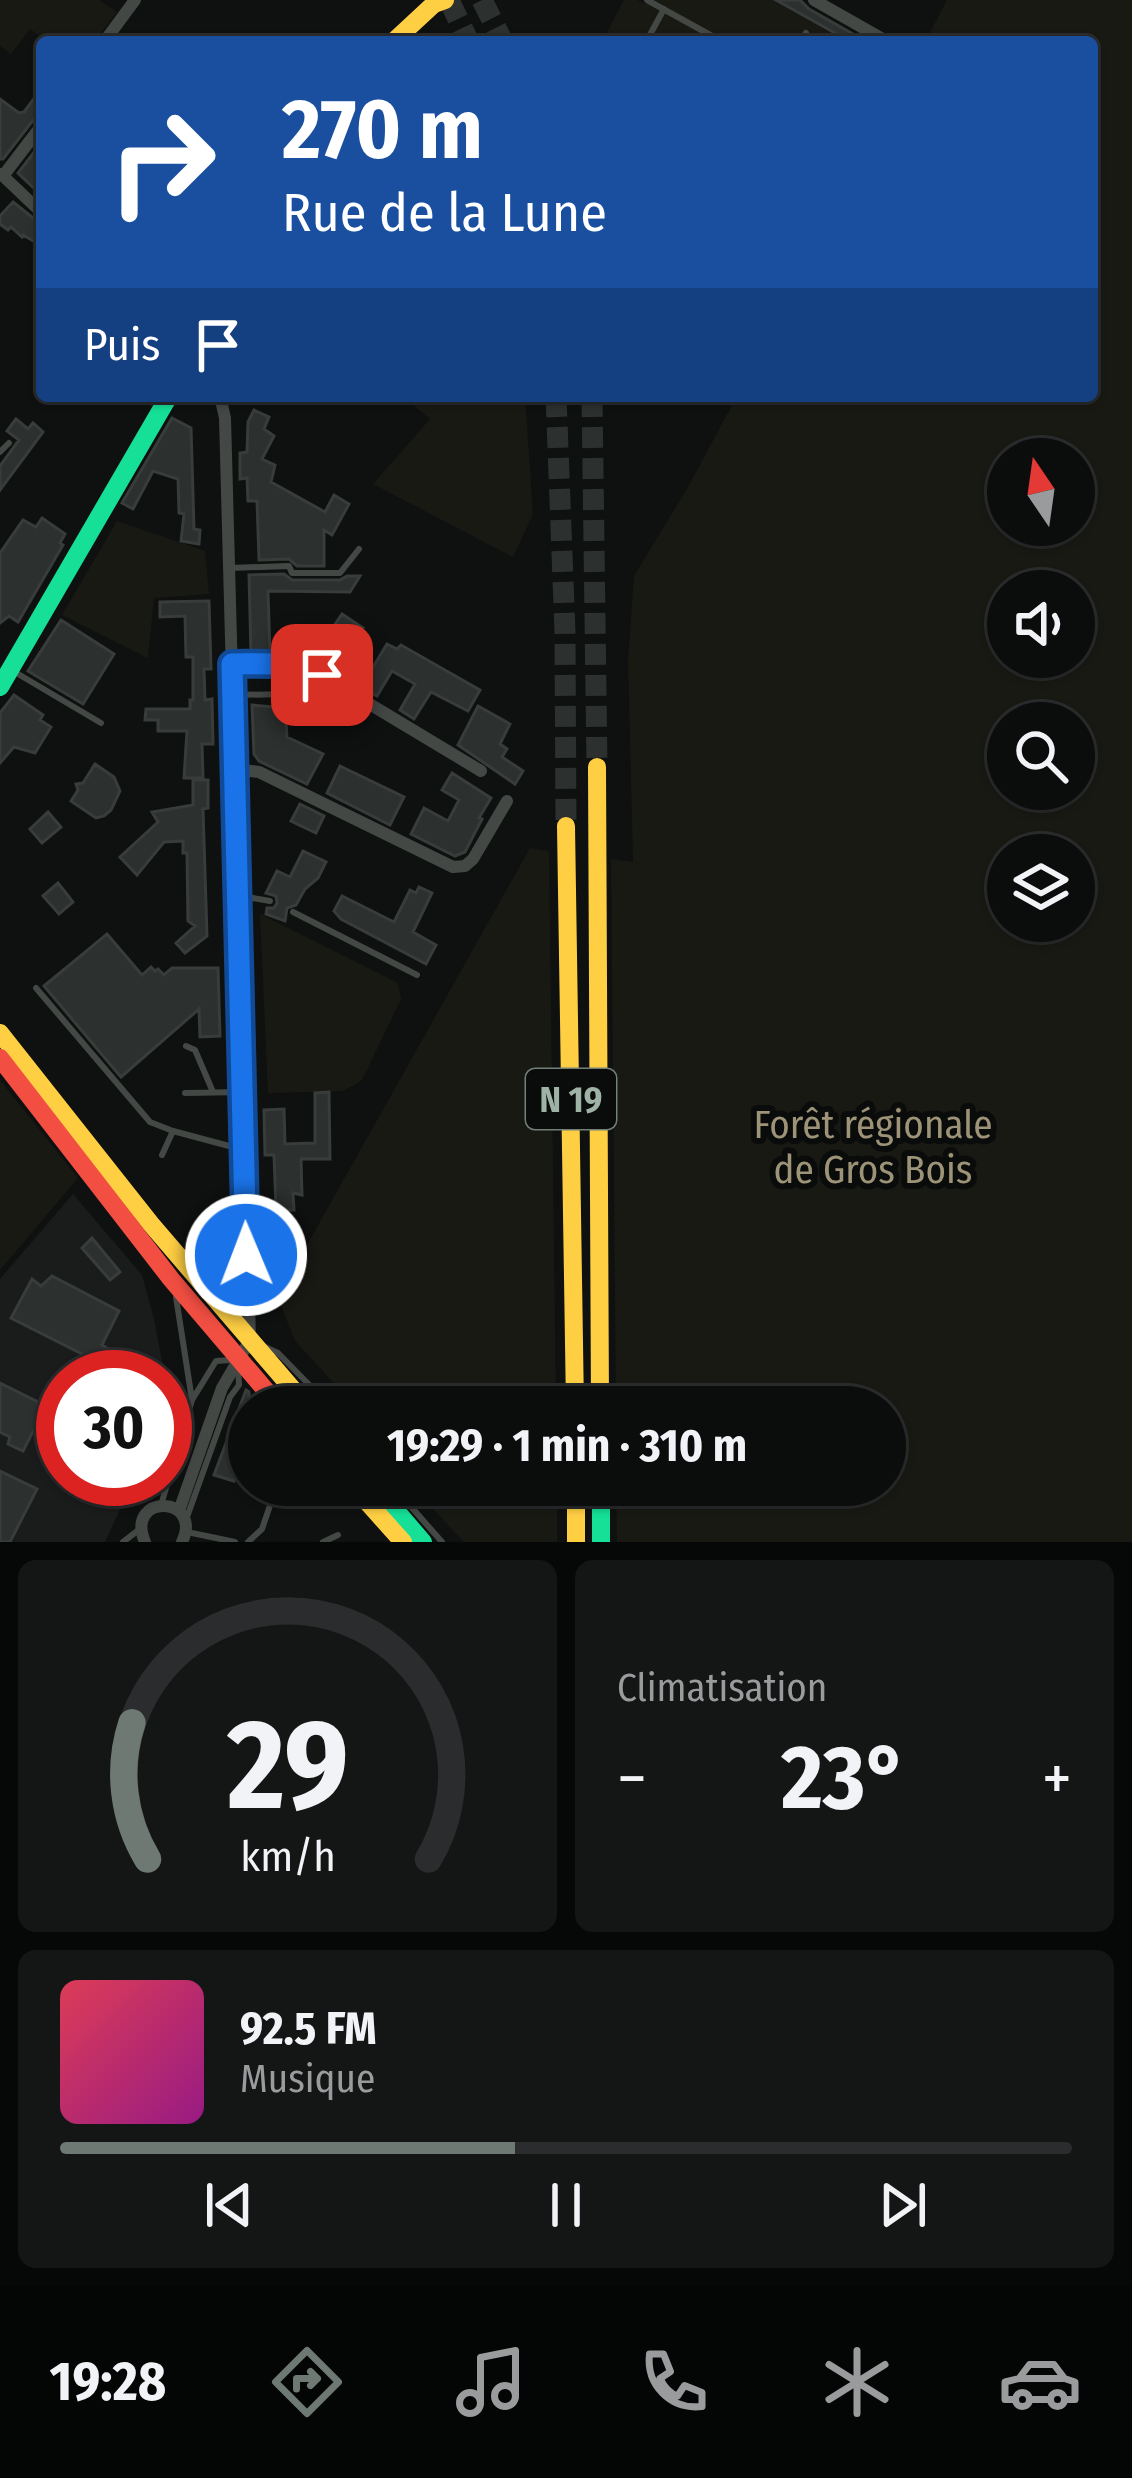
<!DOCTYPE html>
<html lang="fr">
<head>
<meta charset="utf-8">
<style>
  body { margin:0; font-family:"Fira Sans Condensed",sans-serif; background:#141515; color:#f1f3f6; height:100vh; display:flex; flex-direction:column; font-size:45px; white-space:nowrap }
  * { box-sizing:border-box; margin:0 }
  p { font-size:39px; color:#9a9b9d }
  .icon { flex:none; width:66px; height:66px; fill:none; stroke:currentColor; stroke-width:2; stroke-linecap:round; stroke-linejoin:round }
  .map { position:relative; height:1542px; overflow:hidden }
  .side { display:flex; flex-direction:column; gap:18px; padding:18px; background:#060707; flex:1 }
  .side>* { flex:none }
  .banner { position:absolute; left:36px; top:36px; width:1062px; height:366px; border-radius:12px; box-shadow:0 3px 9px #0004,0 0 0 3px #2b2c2d; background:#1a4fa0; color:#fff; overflow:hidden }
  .needle { width:78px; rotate:347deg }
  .tools { position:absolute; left:987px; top:438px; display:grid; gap:24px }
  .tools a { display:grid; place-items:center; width:108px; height:108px; border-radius:50%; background:#0b0c0c; box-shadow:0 3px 9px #0004,0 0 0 3px #2b2c2d; font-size:60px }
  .speed { position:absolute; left:36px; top:1350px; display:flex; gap:24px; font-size:60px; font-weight:700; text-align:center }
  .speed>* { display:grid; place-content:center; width:156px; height:156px; border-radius:50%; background:#0b0c0c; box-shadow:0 3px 9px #0004,0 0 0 3px #2b2c2d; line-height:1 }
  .speed .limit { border:18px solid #d22; background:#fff; color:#111 }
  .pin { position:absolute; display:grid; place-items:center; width:102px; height:102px; color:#fff; margin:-51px; border-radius:24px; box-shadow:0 6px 18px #0006 }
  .me { position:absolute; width:132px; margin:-66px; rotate:359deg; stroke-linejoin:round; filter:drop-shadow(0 0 9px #0008) }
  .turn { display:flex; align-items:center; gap:42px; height:252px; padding:0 48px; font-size:54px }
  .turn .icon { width:156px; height:156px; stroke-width:2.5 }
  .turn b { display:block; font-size:84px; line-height:102px }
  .then { display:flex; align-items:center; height:114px; padding:0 48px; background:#0003; gap:24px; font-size:45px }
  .big { font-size:90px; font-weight:700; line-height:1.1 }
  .side .tile { flex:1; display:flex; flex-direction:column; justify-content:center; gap:18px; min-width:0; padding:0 42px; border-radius:18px; background:#141515 }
  .side .dial { align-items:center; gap:0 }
  .dial svg { height:312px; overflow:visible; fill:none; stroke:#2b2c2d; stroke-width:7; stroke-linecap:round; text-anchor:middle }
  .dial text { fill:#f1f3f6; stroke:none }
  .song { display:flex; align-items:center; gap:36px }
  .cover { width:144px; height:144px; border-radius:18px; background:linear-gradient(135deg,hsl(350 70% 55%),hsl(310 70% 35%)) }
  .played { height:12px; border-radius:6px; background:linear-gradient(90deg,#6d7972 45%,#2b2c2d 45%) }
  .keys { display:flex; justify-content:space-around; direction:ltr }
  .heat { display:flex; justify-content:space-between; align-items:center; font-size:66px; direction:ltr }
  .side .tiles { flex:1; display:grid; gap:18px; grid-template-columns:1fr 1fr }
  .tile:last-child { grid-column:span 2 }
  .trip { position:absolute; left:228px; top:1386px; width:678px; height:120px; border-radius:60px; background:#0b0c0c; box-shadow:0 3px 9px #0004,0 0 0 3px #2b2c2d; font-weight:700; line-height:120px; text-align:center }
  .menu { display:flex; height:192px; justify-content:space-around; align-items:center; background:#040505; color:#9a9b9d }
  .menu .icon { width:84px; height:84px }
  .menu .active { color:#6d7972 }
  .menu b { font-size:54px; color:#f1f3f6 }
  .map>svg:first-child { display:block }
</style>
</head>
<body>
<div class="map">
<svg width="1132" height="1542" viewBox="0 0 1132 1542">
  <rect width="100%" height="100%" fill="#0f1010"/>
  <path fill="#1a1c1b" d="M73,1194L142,1275L154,1319L165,1377H63V1479H134L105,1542H0V1279Z"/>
  <path fill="#191914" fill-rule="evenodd" d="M0,0H99L117,12L94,42H48L30,29L11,54L0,46Z
    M624,0H637L646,4L648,0H773L847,42H602Z
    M947,0H1132V1542H617L616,1485H885V1407H616L611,859L633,862L628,660L634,576L688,487L737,396H1092V42H925ZM1008,459H1074V525H1008ZM1008,591H1074V657H1008ZM1008,723H1074V789H1008ZM1008,855H1074V921H1008Z
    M403,396H525L533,514L513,557L373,484L430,419Z
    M117,521L205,551L209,594L154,598L148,658L62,615Z
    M530,848L549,851L556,1407H356L295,1341L275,1290L303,1252Z
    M260,914L398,983L401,999L368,1068L361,1081L343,1091L268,1093Z
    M0,1080L78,1178L0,1270Z
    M418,1485H557V1542H464L432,1508Z"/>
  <path fill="#2c302e" stroke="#383c3a" stroke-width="3" d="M776,0H800L809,9L867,42H851Z
    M42,88V115L34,119L3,159H0V99L19,113L24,112Z
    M42,142V196L18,173Z
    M13,202L42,225V246L23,235L22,237L11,227L8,230L0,224V216Z
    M254,410L269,417L264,429L274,436L262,459L275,465L271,482L325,512L334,495L349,504L332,535L324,530V566H297L289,559L259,560L257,501H248L247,478L240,479V453L247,452L248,422Z
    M172,418L191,428L194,529L200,530L199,544L181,541L184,514L179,513L178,479L153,471L133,509L122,503Z
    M16,419L28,429L33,423L43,432L0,490V466L19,440L7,431Z
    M42,518L65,534L60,543L63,545L18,622L9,616L0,623V553L23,520L36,527Z
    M284,574L292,580H340L347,576H360L350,592L268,591L270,654H251L249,575Z
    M209,601L211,669H204L205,700L212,699L213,744H202L203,778H184L187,731H158V720H145L146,709H190V700H193V657H186L185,616L160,617V602Z
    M342,614L363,628L353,644L331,630Z
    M61,620L114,654L83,704L28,671Z
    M387,644L397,649L401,645L480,690L468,711L431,692L414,719L400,710L415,684L392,671L377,696L361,687Z
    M14,695L43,715L40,720L51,727L35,753L14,747L0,763V713Z
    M252,705L285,708L287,737L323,754L307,784L259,761L254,754Z
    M478,706L510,724L500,744L507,749L502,757L523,771L515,784L458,745Z
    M95,764L114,777L120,791L111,810L104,816L96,818L71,801L78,790L76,784L83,783Z
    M340,766L404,797L390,825L327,793Z
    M452,773L491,798L479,818L482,819L465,852L455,856L411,834L424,808L448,821L459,800L442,790Z
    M193,780H208V808L203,809L207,936L185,953L176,943L195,926L188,921L187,853H183V841L164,842L137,875L120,857L158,822L152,812L193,805Z
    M300,804L324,816L316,833L291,821Z
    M48,812L61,827L42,843L30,829Z
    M303,851L326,862L318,878L305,889L296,905L287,908L285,921L266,914L267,908H274L277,903L276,896L266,893L277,871L290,877Z
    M58,883L73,902L59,914L43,896Z
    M419,887L432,893L413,932L436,945L426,964L341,919L334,911L342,896L394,922L410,890L416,893Z
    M107,934L142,975L151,967L155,971L158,969L164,975L172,968H218L220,1036L200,1037L199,1009L121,1077L44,986Z
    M329,1092L330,1159H301L302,1195L293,1193L294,1210H276L274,1155H265L264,1110L284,1109L285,1144L315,1143V1093Z
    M92,1238L120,1272L110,1280L82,1248Z
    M52,1276L119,1311L102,1345L110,1350L102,1364L11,1318L32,1279L41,1286Z
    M0,1383L46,1406L23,1451L8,1444L10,1437L0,1432Z
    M246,1390L249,1392V1448L245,1465L239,1463L234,1481L214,1475Z
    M0,1471L37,1489L10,1542H0Z"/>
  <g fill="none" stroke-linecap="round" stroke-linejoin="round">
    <path stroke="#2c302e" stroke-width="21" stroke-dasharray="21 10" stroke-linecap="butt" d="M449,0L469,42
      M482,0L503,42
      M556,396L565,632L566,826
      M592,396L597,767"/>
    <path stroke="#444845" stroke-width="6" d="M647,0L723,42
      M646,42L664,9
      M800,42L806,33
      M255,396L259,400
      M0,452L9,443
      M230,568L289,566L292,573H340L359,549
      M13,671L101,723
      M233,695L290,694
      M241,896L270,901
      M293,912L417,975
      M36,988L150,1122L173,1131L162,1155
      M186,1046L195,1050L213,1092
      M185,1093L243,1092
      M173,1131L244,1150
      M176,1297L192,1400
      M263,1346L278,1353L331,1407
      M392,1485L442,1542
      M161,1505L192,1400L216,1361L231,1360
      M187,1517L230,1397L239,1385L238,1367
      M187,1532L235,1542
      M123,1542L140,1529
      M248,1542L262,1529L277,1485
      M323,1542L338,1535"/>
    <path stroke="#444845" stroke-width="12" d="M814,0L888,42
      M104,42L135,0
      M1,174L42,213
      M3,176L42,125
      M232,664L288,665L313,670L481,771
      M235,769L259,772L453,867L465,866L473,859L507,801
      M179,1511L222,1388L250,1340L225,418L220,396
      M145,1542C124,1493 204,1495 182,1542"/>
    <path stroke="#16e098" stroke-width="18" d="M0,687L169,396
      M374,1485L423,1542
      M601,1485V1542"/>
    <path stroke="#ffcf43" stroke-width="18" d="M393,42L434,4L445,0
      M597,767L600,1407
      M566,826L575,1407
      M0,1033L151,1224L308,1407
      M209,1292L228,1289L247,1281
      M352,1485L403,1542
      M576,1485V1542"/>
    <path stroke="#f24e42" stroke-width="18" d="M0,1058L171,1279L280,1407"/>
  </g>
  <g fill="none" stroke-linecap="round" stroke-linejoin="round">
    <defs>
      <path id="route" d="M246,1255L232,664C262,664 295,661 322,675"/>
    </defs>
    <use href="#route" stroke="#114b97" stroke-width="30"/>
    <use href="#route" stroke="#1a73e8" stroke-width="21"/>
  </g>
  <g text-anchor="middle" stroke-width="12" stroke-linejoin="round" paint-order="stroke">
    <rect fill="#0a0b0b" stroke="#728078" stroke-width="3" x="526" y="1069" width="90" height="60" rx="9"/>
    <g font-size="36" font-weight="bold" fill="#9fb2a6">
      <text x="571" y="1112">N 19</text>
    </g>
    <g font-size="39" fill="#9d9376" stroke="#0a0b0b">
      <text x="873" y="1138">Forêt régionale<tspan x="873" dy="45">de Gros Bois</tspan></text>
    </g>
  </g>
</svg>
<div class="tools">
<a><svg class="needle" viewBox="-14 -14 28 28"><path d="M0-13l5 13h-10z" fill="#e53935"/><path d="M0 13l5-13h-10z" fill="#9a9b9d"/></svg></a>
<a><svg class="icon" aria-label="sound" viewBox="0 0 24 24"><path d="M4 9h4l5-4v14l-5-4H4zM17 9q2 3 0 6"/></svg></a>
<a><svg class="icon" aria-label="search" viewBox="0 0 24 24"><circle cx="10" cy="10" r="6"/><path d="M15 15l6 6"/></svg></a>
<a><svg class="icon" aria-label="layers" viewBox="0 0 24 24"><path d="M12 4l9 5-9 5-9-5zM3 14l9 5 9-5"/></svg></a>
</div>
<div class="speed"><div class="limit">30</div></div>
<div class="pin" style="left:322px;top:675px;background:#d93025"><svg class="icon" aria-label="arrive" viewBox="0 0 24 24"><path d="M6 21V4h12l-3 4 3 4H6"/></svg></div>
<svg class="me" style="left:246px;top:1255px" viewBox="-20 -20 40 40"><circle r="17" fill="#1a73e8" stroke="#fff" stroke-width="3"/><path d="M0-11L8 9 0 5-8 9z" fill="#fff"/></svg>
<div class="trip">19:29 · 1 min · 310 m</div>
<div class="banner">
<div class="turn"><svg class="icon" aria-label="right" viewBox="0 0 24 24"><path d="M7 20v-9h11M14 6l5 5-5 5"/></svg><div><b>270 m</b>Rue de la Lune</div></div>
<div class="then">Puis<svg class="icon" aria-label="arrive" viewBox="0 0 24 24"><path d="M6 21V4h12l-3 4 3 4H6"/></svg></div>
</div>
</div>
<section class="side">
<div class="tiles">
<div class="tile dial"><svg viewBox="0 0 100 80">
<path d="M14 69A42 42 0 1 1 86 69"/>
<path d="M14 69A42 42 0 0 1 10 34" stroke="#6d7972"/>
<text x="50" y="56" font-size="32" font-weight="700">29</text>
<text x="50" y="72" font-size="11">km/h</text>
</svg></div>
<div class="tile"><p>Climatisation</p>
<div class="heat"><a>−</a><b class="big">23°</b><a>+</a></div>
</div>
<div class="tile">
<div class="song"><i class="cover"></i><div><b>92.5 FM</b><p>Musique</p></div></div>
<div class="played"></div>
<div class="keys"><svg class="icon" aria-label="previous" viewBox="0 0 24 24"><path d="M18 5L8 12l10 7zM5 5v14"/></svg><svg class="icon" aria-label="pause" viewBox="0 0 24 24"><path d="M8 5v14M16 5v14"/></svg><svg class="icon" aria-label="next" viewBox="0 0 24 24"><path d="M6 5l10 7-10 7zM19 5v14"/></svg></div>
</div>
</div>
</section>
<nav class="menu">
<b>19:28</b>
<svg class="icon active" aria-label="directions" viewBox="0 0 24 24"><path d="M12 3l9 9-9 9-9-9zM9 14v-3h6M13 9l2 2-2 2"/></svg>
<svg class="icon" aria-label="music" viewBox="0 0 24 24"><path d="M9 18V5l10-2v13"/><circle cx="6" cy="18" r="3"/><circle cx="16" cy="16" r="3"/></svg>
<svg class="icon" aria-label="phone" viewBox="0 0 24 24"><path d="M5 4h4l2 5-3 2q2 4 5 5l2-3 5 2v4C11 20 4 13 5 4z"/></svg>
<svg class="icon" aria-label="climate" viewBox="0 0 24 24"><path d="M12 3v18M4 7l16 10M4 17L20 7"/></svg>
<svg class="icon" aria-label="car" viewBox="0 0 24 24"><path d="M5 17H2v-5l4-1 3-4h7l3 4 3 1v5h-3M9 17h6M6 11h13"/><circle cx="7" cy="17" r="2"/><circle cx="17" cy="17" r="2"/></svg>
</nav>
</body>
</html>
